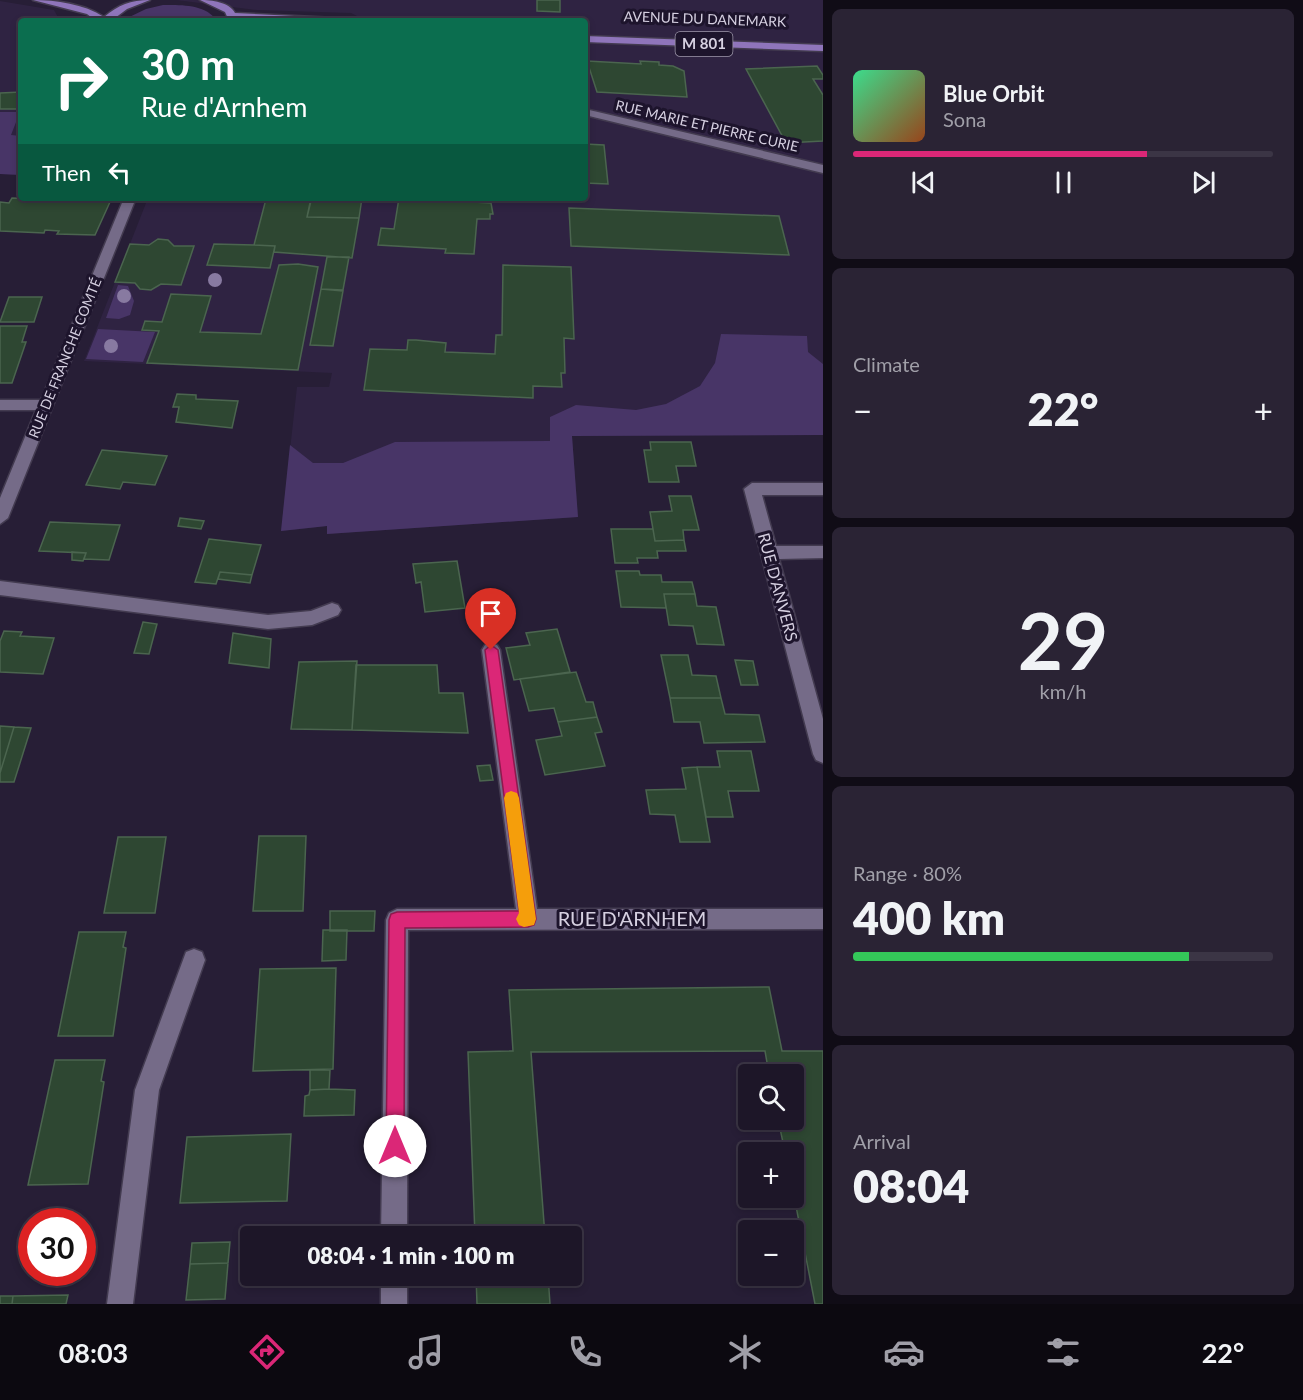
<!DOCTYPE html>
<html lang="en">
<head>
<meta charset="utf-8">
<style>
  body { margin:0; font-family:Lato,sans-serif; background:#2a2334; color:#f1f3f6; height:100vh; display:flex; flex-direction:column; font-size:22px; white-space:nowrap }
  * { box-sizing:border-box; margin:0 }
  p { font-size:20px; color:#a09fa8 }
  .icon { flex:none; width:33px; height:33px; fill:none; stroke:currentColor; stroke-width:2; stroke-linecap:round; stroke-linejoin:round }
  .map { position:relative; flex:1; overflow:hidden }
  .panel { display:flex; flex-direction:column; gap:9px; padding:9px; background:#100c16; width:480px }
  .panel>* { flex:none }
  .top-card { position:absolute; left:18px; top:18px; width:570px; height:183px; border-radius:6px; box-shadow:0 3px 9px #0003,0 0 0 2px #3b3545; background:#0b6e4f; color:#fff; overflow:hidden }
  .buttons { position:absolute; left:738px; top:1064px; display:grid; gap:12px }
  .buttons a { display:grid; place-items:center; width:66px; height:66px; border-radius:6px; background:#1d1628; box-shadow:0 3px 9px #0003,0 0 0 2px #3b3545; font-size:30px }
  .speed { position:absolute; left:18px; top:1208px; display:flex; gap:12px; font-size:30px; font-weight:700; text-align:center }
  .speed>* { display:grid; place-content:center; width:78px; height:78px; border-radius:50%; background:#1d1628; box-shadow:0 3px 9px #0003,0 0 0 2px #3b3545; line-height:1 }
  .speed .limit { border:9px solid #d22; background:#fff; color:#111 }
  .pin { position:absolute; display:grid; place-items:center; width:51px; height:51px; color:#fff; margin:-62px -26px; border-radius:50% 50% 50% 0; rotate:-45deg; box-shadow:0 0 6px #0007 }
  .pin .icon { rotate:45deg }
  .me { position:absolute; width:66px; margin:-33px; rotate:0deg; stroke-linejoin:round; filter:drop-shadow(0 0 4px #0008) }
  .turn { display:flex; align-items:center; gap:21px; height:126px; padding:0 24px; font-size:27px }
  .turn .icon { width:78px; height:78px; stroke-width:2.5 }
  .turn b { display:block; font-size:42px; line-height:51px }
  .then { display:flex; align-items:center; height:57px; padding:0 24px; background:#0003; gap:12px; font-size:22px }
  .big { font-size:45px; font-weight:800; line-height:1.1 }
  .panel .tile { flex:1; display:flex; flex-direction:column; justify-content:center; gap:9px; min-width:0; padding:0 21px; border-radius:9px; background:#2a2334 }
  .panel .dial { align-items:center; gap:0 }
  .dial b { font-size:78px; line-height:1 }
  .song { display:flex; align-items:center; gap:18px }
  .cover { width:72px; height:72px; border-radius:9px; background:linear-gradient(135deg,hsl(150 70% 55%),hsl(20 70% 35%)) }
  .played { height:6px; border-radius:3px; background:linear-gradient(90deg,#db2777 70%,#3b3545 70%) }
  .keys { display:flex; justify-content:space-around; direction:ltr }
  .heat { display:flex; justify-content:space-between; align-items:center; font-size:33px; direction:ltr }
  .charge { height:9px; border-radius:4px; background:linear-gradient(90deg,#34c759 80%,#3b3545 0) }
  .trip { position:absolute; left:240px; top:1226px; width:342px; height:60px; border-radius:6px; background:#1d1628; box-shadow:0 3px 9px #0003,0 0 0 2px #3b3545; font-weight:800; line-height:60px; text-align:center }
  .dock { display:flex; height:96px; justify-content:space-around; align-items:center; background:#0c0910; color:#a09fa8 }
  .dock .icon { width:42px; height:42px }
  .dock .active { color:#db2777 }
  .dock b { font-size:27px; color:#f1f3f6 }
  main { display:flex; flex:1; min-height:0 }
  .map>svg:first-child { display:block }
</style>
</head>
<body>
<main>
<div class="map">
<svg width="823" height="1304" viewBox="0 0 823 1304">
  <rect width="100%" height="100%" fill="#271e36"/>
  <path fill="#2f2342" d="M176,0H823V435L572,436L578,517L327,534V526L281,531L297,387H329L332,373L84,361L148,198H585V21H367L351,13L257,10Z
    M0,1L54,10L60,21H21V175L0,174Z"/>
  <path fill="#483567" d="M163,5C181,5 206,4 217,21H121L146,9Z
    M0,112H20L11,135L21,136V175L0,174Z
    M118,285L128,286L134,301L130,315L119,319L106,318Z
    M98,329L155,332L143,362L86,359Z
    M721,334L807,336L808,352L823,364V435L572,436L578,517L327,534V526L281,531L290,445L313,463H343L395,442L550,441V417L576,405L636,410L666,404L700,386L715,363Z"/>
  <path fill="#2e4732" stroke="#4b654f" stroke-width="1.5" d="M537,0H560V12L537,11Z
    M587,61L641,64L640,61L659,62V65L673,66L684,71L687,97L597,92Z
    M817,66L823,75V79H813L823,95V141L786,143L746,69Z
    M21,92V109H0V93Z
    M585,144L604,145L608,184L585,183Z
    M12,198L110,202L95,235L57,234L59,231L45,230L44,233L0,231V202L9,203Z
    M311,198H362L359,218L307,217Z
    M399,198L491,203L493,214H490V219H477L474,254L445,253L446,249L378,245L381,228L394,229Z
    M266,199L311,201L307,217L359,218L352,258L274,252L275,246L254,245Z
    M569,208L779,216L789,255L571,246Z
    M158,239L168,240L174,246H194L181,285L161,284L151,290L140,289L135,283L115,282L130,244L149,245Z
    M214,244L254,245L275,246L270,268L207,265Z
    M327,257H349L343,290L321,289Z
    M298,264L318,267L298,370L147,363L159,331L142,330L145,321L162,322L171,294L211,296L200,332L261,334L279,265Z
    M503,265L571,267L574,339L564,338L565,373H561L562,387L533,386V398L364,390L370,349L407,350L408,340H416L446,343L445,352L495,354L496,335H502Z
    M321,289L343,291L333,346L310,345Z
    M9,297H42L34,322H0Z
    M0,326H27L22,342H26L12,383H0Z
    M177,394L196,395V399L238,401L232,428L176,422L179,407H173Z
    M650,442H691L696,466H676L679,482H649L644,450H651Z
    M102,450L167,456L155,485L123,482L120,489L86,485Z
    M669,496H691L699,530H683L684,540L655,541L650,512L672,511Z
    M180,518L204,521L201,529L178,526Z
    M50,522L120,525L109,560L84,559L86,553L39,551Z
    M611,529H653L655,541L684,540L686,551H657L658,558H637L638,563H615Z
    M209,539L261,545L252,575L220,572L216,584L195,582Z
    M72,552L86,553L83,561L72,560Z
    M457,561L465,608L425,612L421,582L416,583L413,564Z
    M616,571H639L640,575H661L662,582H692L695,594H664L666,608L621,607Z
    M220,572L252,575L250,583L218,579Z
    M664,594H695L697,606L716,607L724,645L697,644L693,626L669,625Z
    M143,622L157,624L149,654L134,653Z
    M557,629L570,672L514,680L506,648L530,645L526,633Z
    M4,631L22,632L20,636L54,638L43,674L0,672V641Z
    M233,633L271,639L269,668L229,663Z
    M661,655H688L692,675L716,676L721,698H670Z
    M735,660L753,661L758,685H741Z
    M357,661L352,730L291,729L299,662Z
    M356,665H437L439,693H463L468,733L352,730Z
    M576,672L586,702H593L597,717L558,722L554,708L529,711L520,679Z
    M670,698H721L725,714L759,715L765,742L704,743L700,722H674Z
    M597,717L602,732L595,733L605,766L545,775L536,740L562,736L558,722Z
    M0,726L14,727L0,773Z
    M14,727L31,728L14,782H0V773Z
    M717,751H751L759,791H728L733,817H706L697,767H720Z
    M490,765L493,780L480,781L477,766Z
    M697,767L710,842H680L675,815L650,814L646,790L686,789L682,768Z
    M259,836H306L303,911H253Z
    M118,837H166L155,913H104Z
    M330,911H375L374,931H330Z
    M323,930H347L346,960L322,961Z
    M79,932H126L123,947L126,948L113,1036H58Z
    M336,968L333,1069L253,1071L260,969Z
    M769,987L782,1051H823V1304H815L794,1196V1152H785L778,1119H794V1074H769L765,1051L531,1052L545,1236H475L468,1052L513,1051L509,990Z
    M55,1060H105L101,1081L104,1082L88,1184L28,1185Z
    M310,1070H330L329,1089L310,1090Z
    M329,1089L355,1090L354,1115L304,1116L305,1096L309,1095L310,1090Z
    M291,1134L287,1201L180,1203L187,1137Z
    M230,1242L228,1263L190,1264L192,1243Z
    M228,1263L225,1299L186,1300L190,1264Z
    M476,1275H548L550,1304H477Z
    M68,1295L66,1304H12L13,1296Z
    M0,1296H13L12,1304H0Z"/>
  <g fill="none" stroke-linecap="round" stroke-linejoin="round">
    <defs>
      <path id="minor" d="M585,109L823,165V173L585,115Z
        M124,198H136L8,518L0,524V498L36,410H0V400H41Z
        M752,483H823V495H762L776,546H823V558L779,559L823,719V763L816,760L813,754L744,489Z
        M0,581L268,615L311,611L332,603L338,605L341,610L338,615L312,625L268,629L0,595Z
        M491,643L497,645L500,650L537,909H823V929L408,930L407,1236H381L386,920L389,913L397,909H516L482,650L485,645Z
        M194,949L202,952L205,960L159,1090L133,1304H107L135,1090L186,952Z
        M381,1275H407V1304H381Z"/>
      <path id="major" d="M33,0C56,0 84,4 104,17C119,5 130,0 150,0L127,9L111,21H96L87,14Z
        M200,0C212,0 229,2 235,13L335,18L340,21H229L225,12Z
        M585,36L823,45V51L585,42Z"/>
    </defs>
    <use href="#minor" stroke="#433b50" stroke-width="3"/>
    <use href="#major" stroke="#433b50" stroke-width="3"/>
    <use href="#minor" fill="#756b88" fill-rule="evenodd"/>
    <use href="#major" fill="#8f75bb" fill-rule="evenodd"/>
  </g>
  <g fill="#887aa1">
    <circle cx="215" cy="280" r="7"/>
    <circle cx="124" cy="296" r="7"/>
    <circle cx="111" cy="346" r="7"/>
  </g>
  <path fill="#db2777" stroke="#8e194d" stroke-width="1.5" d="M491,645L498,650L536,919L534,925L528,927L405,928L404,1146L402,1152L395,1155L389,1152L386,1146L389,920L391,914L397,912L519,911L485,650Z"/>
  <path fill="#f59e0b" d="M511,791L517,793L519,798L536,919L534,925L524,927L519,925L516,919L519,913L504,798L506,793Z"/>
  <g text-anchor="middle" stroke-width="6" stroke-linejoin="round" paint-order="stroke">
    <g font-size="14" fill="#d6d0e1" stroke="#1d142c">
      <text transform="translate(705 19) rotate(2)" y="5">AVENUE DU DANEMARK</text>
      <text transform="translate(707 126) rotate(13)" y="5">RUE MARIE ET PIERRE CURIE</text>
      <text transform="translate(65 358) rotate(-68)" y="5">RUE DE FRANCHE COMTÉ</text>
    </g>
    <rect fill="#1d142c" stroke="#9e98ab" stroke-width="1.5" x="675.5" y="32" width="57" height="24" rx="4.5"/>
    <g font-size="15" font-weight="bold" fill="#d6d0e1">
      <text x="704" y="49">M 801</text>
    </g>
    <g font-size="16" fill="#d6d0e1" stroke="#1d142c">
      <text transform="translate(778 587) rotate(75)" y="6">RUE D'ANVERS</text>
    </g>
    <g font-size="20" fill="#d6d0e1" stroke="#1d142c">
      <text x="632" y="926">RUE D'ARNHEM</text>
    </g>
  </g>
</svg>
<div class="buttons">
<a><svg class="icon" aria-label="search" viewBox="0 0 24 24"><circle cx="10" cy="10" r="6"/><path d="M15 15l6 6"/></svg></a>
<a>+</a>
<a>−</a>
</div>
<div class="speed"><div class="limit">30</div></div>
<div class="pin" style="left:491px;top:650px;background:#d93025"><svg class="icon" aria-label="arrive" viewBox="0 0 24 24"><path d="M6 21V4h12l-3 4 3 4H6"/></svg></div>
<svg class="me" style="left:395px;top:1146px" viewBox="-20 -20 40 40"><circle r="19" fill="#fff"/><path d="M0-13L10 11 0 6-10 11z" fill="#db2777"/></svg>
<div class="trip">08:04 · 1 min · 100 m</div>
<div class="top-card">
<div class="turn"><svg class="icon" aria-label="right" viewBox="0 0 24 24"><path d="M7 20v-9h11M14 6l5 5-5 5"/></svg><div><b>30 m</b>Rue d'Arnhem</div></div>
<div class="then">Then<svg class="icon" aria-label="left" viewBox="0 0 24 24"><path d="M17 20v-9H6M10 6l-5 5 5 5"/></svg></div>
</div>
</div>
<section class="panel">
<div class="tile">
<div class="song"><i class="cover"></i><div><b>Blue Orbit</b><p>Sona</p></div></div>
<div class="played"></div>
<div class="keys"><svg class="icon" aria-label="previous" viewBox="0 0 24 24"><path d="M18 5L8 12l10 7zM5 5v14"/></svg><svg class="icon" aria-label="pause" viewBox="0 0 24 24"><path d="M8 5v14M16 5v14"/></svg><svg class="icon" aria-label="next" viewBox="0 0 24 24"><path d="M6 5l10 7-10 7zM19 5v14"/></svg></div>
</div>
<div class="tile"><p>Climate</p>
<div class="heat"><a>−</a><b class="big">22°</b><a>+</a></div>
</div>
<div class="tile dial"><b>29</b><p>km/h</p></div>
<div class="tile"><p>Range · 80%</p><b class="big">400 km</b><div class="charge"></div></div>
<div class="tile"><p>Arrival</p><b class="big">08:04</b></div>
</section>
</main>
<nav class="dock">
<b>08:03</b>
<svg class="icon active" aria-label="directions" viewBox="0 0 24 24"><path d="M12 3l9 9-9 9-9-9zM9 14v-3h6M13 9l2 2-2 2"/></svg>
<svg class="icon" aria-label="music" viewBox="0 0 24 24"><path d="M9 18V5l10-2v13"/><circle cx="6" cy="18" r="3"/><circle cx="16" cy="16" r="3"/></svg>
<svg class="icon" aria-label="phone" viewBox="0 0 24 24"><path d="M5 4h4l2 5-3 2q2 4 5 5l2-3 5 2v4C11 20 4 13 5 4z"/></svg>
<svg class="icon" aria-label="climate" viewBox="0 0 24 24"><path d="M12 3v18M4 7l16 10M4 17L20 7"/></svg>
<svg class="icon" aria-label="car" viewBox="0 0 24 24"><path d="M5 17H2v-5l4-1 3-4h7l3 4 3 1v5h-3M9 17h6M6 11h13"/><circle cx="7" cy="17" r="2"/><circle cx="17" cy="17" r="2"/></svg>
<svg class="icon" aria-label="filters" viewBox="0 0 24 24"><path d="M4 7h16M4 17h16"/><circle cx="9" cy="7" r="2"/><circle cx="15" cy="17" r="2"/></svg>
<b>22°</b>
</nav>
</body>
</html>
